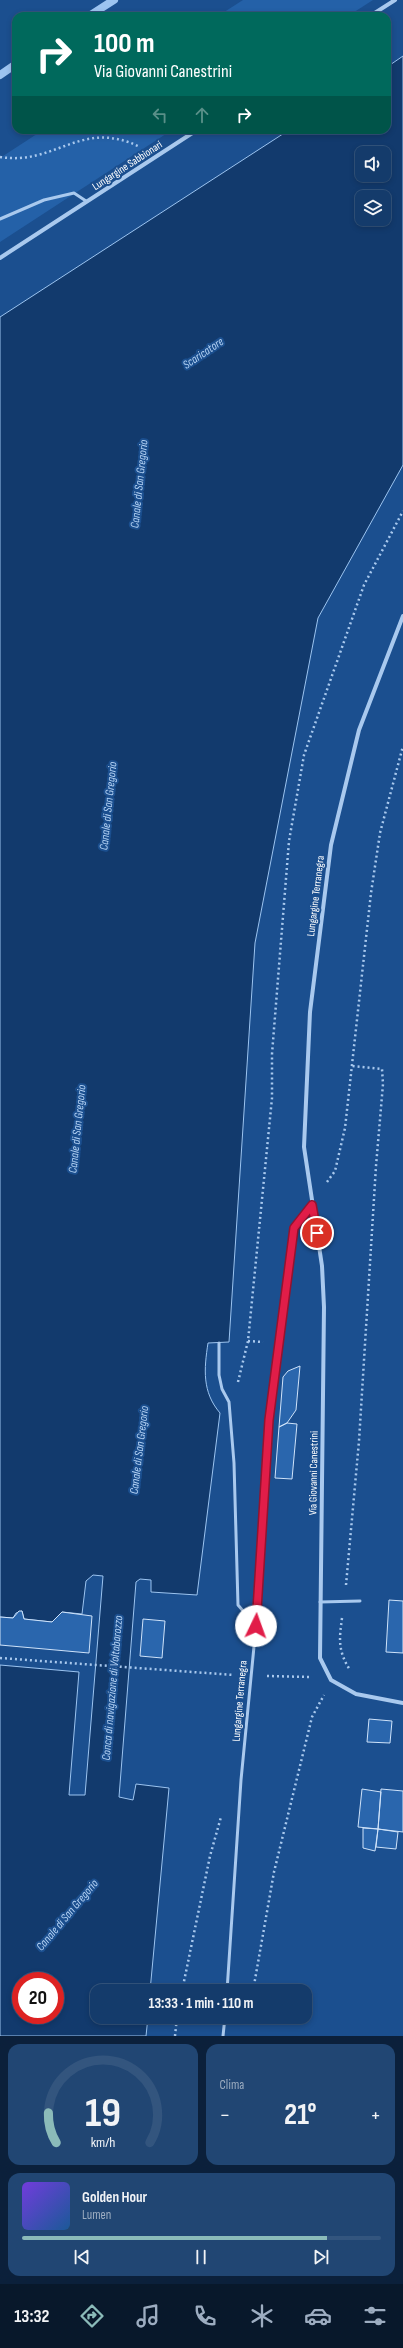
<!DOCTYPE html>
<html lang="it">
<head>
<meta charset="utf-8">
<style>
  body { margin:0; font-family:"Sofia Sans Condensed",sans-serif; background:#214673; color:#f1f3f6; height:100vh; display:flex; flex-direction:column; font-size:15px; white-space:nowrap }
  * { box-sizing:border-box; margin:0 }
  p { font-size:13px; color:#9dadc1 }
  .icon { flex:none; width:22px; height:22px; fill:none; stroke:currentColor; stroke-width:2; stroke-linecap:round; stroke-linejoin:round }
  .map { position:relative; height:2036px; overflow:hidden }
  .drawer { display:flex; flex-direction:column; gap:8px; padding:8px; background:#0b203b; flex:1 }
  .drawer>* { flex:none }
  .guide { position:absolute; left:12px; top:12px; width:379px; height:122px; border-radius:12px; box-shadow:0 2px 6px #0003,0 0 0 1px #33557e; background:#00695c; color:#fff; overflow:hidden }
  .buttons { position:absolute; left:355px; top:146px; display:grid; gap:8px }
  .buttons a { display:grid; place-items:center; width:36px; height:36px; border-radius:8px; background:#143b6b; box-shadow:0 2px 6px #0003,0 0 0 1px #33557e; font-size:20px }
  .speed { position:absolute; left:12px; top:1972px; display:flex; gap:8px; font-size:20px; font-weight:700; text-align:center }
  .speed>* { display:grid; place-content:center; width:52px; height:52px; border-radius:50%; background:#143b6b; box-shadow:0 2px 6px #0003,0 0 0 1px #33557e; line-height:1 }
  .speed .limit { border:6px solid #d22; background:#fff; color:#111 }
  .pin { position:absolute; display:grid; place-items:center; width:34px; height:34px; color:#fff; margin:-17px; border:2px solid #fff; border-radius:50%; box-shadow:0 1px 4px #0007 }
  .me { position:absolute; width:44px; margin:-22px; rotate:3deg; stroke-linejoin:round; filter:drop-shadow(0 0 3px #0008) }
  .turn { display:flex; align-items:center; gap:14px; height:84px; padding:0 16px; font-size:18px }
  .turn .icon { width:52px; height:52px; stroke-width:2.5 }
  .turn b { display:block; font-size:28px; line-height:34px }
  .lanes { display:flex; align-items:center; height:38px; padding:0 16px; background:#0003; justify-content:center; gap:20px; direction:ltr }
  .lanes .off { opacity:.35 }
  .big { font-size:30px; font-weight:700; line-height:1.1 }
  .drawer .tile { flex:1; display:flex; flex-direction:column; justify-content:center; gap:6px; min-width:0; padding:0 14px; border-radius:12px; background:#214673 }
  .drawer .dial { align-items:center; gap:0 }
  .dial svg { height:104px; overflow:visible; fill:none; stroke:#33557e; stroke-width:7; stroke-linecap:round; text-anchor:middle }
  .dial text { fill:#f1f3f6; stroke:none }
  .song { display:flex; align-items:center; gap:12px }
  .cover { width:48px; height:48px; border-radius:6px; background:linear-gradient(135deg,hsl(260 70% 55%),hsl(210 70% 35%)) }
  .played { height:4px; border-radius:2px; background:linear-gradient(90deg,#8bbbb9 85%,#33557e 85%) }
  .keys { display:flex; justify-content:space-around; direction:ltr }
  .heat { display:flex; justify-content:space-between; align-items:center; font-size:22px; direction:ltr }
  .drawer .tiles { flex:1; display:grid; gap:8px; grid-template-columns:1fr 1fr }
  .tile:last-child { grid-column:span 2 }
  .trip { position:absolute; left:90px; top:1984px; width:222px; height:40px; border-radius:12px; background:#143b6b; box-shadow:0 2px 6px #0003,0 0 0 1px #33557e; font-weight:700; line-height:40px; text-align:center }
  .menu { display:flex; height:64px; justify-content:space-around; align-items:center; background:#08182b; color:#9dadc1 }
  .menu .icon { width:28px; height:28px }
  .menu .current { color:#8bbbb9 }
  .menu b { font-size:18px; color:#f1f3f6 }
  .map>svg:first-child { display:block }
</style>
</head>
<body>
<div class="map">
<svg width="403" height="2036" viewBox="0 0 403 2036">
  <rect width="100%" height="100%" fill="#1b4f8f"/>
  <path fill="#2461a8" d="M243,0H373L348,16H218Z
    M43,130H172L0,242V158Z"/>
  <path fill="#123a6d" stroke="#9cc4f0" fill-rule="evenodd" d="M403,56V465L318,618L255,943L229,1342L208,1343C204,1369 202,1392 220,1413L197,1595L151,1592V1580L140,1579L136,1582L119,1797L133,1800L136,1784L169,1788L150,1991H97V2017H148L146,2036H0V1665L79,1672L69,1795H85L103,1576L93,1575L86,1581L82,1614L62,1612L52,1622L24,1619L22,1611L16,1613L13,1618L0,1617V317L289,130H387V67ZM362,153H384V175H362ZM362,197H384V219H362ZM21,1981H55V2015H21Z"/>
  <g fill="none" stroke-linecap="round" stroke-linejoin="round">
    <path stroke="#9cc4f0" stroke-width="8" d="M89,16L114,0
      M0,75L16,64"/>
  </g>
  <path fill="#2a66ad" stroke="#cfe3fa" d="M300,1366L296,1410L287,1423L279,1427L283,1377L288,1371Z
    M287,1423L297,1424L292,1479L275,1478L279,1427Z
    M389,1600L403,1601V1653L386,1652Z
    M19,1611H22L24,1619L52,1622L62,1612L92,1616L89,1653L0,1645V1617L13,1618Z
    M143,1619L165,1621L162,1658L140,1656Z
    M369,1719L392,1721L390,1743L367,1742Z
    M362,1789L381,1792L378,1829L358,1827Z
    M381,1789L403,1791V1832L378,1829Z
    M363,1828L378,1829L375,1851L363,1848Z
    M378,1829L398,1832L396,1849L376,1847Z"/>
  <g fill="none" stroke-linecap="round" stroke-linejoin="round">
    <path stroke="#a9c9ee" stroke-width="2.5" stroke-dasharray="2 3" stroke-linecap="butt" d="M0,157C56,166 81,118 140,147
      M327,1182L335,1171L345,1128L371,893L380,833L403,746
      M248,1341L263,1342
      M238,1382L248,1341L272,1098V1054L289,841L304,755L364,585L403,511
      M346,1585L359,1441L376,1166L383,1084L382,1069L352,1066
      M342,1618C339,1640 338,1651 350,1670
      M0,1658L234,1675
      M267,1676L310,1677
      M182,1991L210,1856L221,1817
      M253,1991L274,1872L312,1717L324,1695
      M175,2036L177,2017"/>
    <path stroke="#a9c9ee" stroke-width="3" d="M0,219L44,200L74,193L86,201
      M219,1343V1375L222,1389L229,1402L234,1463L238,1605L256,1626
      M320,1602L360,1601
      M227,1991L241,1780L256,1626L269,1420L294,1228L312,1205
      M223,2036L225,2017"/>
    <path stroke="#a9c9ee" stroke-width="4" d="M370,16L395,0
      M0,258L197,130
      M403,616L359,730L331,845L310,1012L304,1147L322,1266L324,1307L320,1658L331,1680L356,1694L403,1703"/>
  </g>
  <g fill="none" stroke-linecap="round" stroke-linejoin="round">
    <defs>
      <path id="route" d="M256,1626L269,1420L294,1228L312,1205L317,1233"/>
    </defs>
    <use href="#route" stroke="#92132f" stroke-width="10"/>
    <use href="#route" stroke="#e11d48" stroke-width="7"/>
  </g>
  <g text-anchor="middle" stroke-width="4" stroke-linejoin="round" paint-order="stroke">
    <g font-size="11" fill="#fff" stroke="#1b4f8f">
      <text transform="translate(127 165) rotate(-33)" y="4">Lungargine Sabbionari</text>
      <text transform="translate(315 896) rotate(-83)" y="4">Lungargine Terranegra</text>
      <text transform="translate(313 1473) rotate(-89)" y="4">Via Giovanni Canestrini</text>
      <text transform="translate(239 1701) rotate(-85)" y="4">Lungargine Terranegra</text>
    </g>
    <g font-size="12" font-style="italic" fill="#b5d3f5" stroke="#1b4f8f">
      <text transform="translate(203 353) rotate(-34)" y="4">Scaricatore</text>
      <text transform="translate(139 484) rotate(-84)" y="4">Canale di San Gregorio</text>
      <text transform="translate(108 806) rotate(-84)" y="4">Canale di San Gregorio</text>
      <text transform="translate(77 1129) rotate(-84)" y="4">Canale di San Gregorio</text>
      <text transform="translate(139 1450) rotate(-83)" y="4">Canale di San Gregorio</text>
      <text transform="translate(112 1688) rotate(-85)" y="4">Conca di navigazione di Voltabarozzo</text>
      <text transform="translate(67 1915) rotate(-50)" y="4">Canale di San Gregorio</text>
    </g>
  </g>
</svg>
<div class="buttons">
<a><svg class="icon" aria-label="sound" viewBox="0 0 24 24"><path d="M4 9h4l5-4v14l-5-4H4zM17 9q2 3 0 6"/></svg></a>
<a><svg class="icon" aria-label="layers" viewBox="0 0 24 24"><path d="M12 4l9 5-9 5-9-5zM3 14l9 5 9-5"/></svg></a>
</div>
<div class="speed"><div class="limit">20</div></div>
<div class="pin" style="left:317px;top:1233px;background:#d93025"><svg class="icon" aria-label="arrive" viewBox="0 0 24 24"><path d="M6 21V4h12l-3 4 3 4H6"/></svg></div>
<svg class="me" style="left:256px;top:1626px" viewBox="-20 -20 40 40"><circle r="19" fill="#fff"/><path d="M0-13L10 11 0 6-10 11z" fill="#e11d48"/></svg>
<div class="trip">13:33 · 1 min · 110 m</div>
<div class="guide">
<div class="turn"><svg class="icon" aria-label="right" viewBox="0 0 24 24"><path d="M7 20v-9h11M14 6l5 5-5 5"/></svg><div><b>100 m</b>Via Giovanni Canestrini</div></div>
<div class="lanes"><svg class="icon off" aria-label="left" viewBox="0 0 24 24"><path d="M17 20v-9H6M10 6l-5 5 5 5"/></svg><svg class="icon off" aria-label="ahead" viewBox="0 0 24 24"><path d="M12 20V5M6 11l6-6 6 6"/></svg><svg class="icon" aria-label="right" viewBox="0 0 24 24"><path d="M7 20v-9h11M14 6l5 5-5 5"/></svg></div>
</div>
</div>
<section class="drawer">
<div class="tiles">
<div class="tile dial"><svg viewBox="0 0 100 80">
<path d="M14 69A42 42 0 1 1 86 69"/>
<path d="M14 69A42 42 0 0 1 8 46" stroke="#8bbbb9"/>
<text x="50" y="56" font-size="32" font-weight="700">19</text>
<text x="50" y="72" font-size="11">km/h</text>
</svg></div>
<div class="tile"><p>Clima</p>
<div class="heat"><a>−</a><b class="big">21°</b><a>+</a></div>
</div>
<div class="tile">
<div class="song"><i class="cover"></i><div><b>Golden Hour</b><p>Lumen</p></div></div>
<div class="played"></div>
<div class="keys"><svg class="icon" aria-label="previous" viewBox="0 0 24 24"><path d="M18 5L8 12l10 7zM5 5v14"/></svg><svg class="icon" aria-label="pause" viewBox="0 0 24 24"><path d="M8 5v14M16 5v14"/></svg><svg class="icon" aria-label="next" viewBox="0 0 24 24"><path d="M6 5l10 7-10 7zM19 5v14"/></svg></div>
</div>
</div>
</section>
<nav class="menu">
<b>13:32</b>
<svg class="icon current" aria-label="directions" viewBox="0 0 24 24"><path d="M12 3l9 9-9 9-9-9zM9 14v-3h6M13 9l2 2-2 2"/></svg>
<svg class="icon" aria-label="music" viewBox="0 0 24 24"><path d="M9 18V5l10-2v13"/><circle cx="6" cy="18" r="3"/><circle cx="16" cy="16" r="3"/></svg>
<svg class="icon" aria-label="phone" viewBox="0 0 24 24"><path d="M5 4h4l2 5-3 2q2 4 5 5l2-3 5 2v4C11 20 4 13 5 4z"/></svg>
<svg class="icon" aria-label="climate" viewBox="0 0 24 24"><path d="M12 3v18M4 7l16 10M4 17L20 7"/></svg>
<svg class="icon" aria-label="car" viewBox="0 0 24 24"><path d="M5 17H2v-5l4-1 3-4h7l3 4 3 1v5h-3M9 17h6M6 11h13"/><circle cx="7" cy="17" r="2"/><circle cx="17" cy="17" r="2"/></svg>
<svg class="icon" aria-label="filters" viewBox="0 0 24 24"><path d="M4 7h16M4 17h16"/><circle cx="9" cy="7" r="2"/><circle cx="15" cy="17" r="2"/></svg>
</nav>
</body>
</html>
